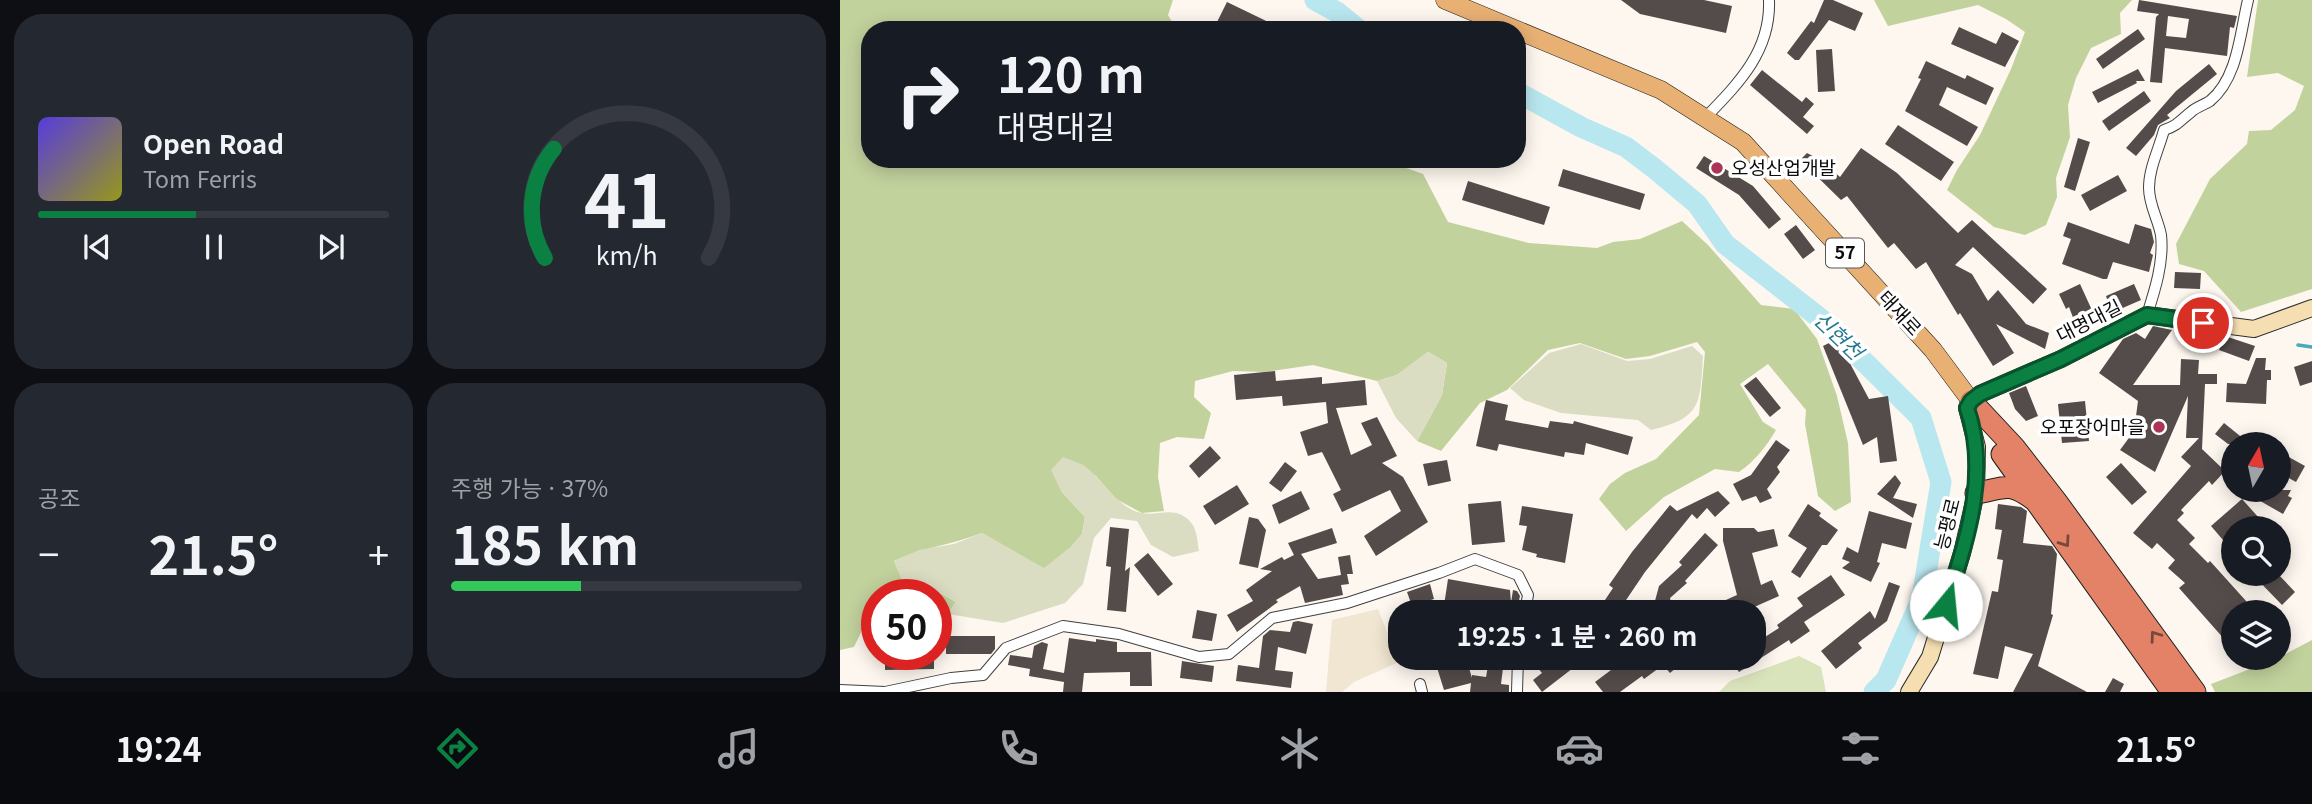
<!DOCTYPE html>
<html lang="ko">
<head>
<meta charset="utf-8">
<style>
  body { margin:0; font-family:Georgia,"Noto Sans KR",serif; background:#242831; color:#f1f3f6; height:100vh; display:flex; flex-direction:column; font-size:26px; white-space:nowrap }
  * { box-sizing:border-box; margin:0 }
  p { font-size:23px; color:#9ea1a6 }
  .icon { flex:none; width:38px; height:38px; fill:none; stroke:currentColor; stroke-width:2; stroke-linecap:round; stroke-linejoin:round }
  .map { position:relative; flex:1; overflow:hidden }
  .details { display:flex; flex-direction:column; gap:14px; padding:14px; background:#0d0f14; width:840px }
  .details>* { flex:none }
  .guide { position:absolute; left:21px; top:21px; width:665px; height:147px; border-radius:28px; box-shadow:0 4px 18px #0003; background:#171b24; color:#f1f3f6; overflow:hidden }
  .needle { width:46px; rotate:9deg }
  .tools { position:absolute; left:1381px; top:432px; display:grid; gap:14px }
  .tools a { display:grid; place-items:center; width:70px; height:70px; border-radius:50%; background:#171b24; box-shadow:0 4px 18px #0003; font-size:35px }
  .speed { position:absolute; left:21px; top:579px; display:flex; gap:14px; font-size:35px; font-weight:700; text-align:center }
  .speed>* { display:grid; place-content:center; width:91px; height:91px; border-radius:50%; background:#171b24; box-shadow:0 4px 18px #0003; line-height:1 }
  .speed .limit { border:10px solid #d22; background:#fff; color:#111 }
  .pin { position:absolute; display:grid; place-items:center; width:60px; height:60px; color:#fff; margin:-30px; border:4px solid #fff; border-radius:50%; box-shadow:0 2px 7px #0007 }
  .me { position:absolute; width:77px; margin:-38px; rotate:17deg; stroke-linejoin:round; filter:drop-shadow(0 0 5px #0008) }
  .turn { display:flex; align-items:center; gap:24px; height:147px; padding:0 21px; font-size:32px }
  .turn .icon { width:91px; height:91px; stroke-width:2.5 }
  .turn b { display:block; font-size:49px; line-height:60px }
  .big { font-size:52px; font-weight:700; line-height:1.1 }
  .details .widget { flex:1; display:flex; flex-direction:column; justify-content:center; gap:10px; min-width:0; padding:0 24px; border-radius:28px; background:#242831 }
  .details .dial { align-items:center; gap:0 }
  .dial svg { height:182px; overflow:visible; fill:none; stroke:#363941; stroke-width:7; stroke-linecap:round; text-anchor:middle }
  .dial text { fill:#f1f3f6; stroke:none }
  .song { display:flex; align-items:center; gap:21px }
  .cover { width:84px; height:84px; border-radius:10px; background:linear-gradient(135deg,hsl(250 70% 55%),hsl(60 70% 35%)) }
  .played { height:7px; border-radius:4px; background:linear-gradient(90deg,#0b8043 45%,#363941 45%) }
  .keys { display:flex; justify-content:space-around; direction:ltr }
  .heat { display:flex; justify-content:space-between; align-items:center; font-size:38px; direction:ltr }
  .charge { height:10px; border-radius:5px; background:linear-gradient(90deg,#34c759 37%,#363941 0) }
  .details .tiles { flex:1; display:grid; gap:14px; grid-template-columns:repeat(2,1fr) }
  .trip { position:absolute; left:548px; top:600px; width:378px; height:70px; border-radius:28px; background:#171b24; box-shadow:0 4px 18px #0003; font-weight:700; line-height:70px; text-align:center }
  .menu { display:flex; height:112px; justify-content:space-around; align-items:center; background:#090b0e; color:#9ea1a6 }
  .menu .icon { width:49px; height:49px }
  .menu .current { color:#0b8043 }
  .menu b { font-size:32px; color:#f1f3f6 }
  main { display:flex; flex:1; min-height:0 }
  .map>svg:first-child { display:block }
</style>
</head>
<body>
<main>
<section class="details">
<div class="tiles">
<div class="widget">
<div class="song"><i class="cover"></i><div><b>Open Road</b><p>Tom Ferris</p></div></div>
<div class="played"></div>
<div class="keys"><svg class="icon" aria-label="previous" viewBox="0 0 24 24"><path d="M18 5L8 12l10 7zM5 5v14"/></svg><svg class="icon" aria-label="pause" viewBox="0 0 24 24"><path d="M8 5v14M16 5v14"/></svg><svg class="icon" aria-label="next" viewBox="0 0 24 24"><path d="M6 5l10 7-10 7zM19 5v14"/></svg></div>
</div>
<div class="widget dial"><svg viewBox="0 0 100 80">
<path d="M14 69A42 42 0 1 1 86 69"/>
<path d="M14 69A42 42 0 0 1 18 21" stroke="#0b8043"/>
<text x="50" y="56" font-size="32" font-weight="700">41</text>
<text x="50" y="72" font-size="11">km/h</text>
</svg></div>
<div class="widget"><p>공조</p>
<div class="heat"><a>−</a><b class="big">21.5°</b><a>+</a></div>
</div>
<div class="widget"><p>주행 가능 · 37%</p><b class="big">185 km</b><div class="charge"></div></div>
</div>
</section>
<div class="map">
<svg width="1472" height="692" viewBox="0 0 1472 692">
  <rect width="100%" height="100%" fill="#fdf7ef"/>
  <path fill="#f0e6d1" d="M538,609L559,662L514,682L502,692H486L492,620Z"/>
  <path fill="#dae4bc" d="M959,656L981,667L986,692H879L890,681Z"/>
  <path fill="#c2d29d" d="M0,0H333L328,15L337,30H30V159H541L583,174L608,222L689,243L757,248L773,242L800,239L842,221L868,245L921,305L954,309L977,339L997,396L1008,443L1011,502L995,511L978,496L965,424L966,410L928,364L900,384L923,422L936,430C926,447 915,461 899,472L875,469L824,497L786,531L759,499L770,484L785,473L816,459L859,415L865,352L857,342L810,356L786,359L740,343L708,350L667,390L640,403L601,451L577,441L602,395L607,363L588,352L557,375L537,381L473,365L424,372L393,371L355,381L354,397L371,413L364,439L337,437L320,443L318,477L324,511L302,513L276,499L255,475L221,491L245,517L242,534L231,547L204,569L142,533C111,545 84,547 54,561L63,581L93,589L116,602L108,614L96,615V595H37V622L25,624L14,647L0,650Z
    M1034,0H1292L1280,13L1281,34L1251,48L1236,78L1228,105L1230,137L1216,178L1217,197L1206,225L1185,235L1154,227L1107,190L1117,170L1140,135L1171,69L1185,32L1166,19L1138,5L1048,26Z
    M1418,0H1472V289L1401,312L1364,271L1339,264L1336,244L1370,179L1407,144L1409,131L1431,130L1455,110L1464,86L1438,73L1407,77Z
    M1472,640V692H1375L1371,684L1436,659Z"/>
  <path fill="#daddc2" d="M741,344L787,361L810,359L852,346L863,356C860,404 862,418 811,430L798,420L721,413L684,400L670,388L709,353Z
    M588,352L607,363L602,395L577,441L556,418L537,381L557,375Z
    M223,457C230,460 237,462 243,465C262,478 278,509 302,513C316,516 332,507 345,517C357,525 357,538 359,551L333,557L311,545L297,521L271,518L254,538L243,584L225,603L163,623L108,614L116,602L93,589L63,581L54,561L79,550L114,544L142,533L204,568L231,547L242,534L245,517L221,491L211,470Z"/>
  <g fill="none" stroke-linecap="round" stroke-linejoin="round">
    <path stroke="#49aabd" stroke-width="3.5" d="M1458,345L1472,347"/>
    <path stroke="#b9e7ef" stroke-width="21" d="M475,0L497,12L519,30
      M677,92L741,127L786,147L815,169L857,204L885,244L981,319L1081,418L1101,482L1082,598L1046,680L1034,692"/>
  </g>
  <path fill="#544c4b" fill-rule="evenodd" d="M781,0H864L892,6L886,33L800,14Z
    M984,0H993L1023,13L1015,31L989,20L959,60H955L947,53L971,21L974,23Z
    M1299,0L1397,16L1394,28L1390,27L1387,56L1325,48L1322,83L1310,82L1316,17L1319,14L1297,11ZM1328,16L1349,19L1346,38L1326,36Z
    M387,2L445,30H373Z
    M1119,27L1156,44L1162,32L1179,41L1165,67L1111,44Z
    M1298,29L1305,39L1263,69L1256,59Z
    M992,49L995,91L978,92L976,50Z
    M1086,61L1125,79L1127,75L1154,88L1146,105L1107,87L1099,105L1138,127L1127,146L1065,111L1081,79L1078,78Z
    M1369,64L1377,74L1327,115L1330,118L1318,125L1314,135L1296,156L1286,148L1336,91Z
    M1298,69L1305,81H1296L1297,83L1258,103L1252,92Z
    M922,70L962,102L966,97L974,104L963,117L974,126L967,134L910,85Z
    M1304,91L1311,101L1269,131L1262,121Z
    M1058,125L1114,162L1101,181L1045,144Z
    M1238,138L1250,142L1235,191L1224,187Z
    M1021,148L1057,173L1118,233L1132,220L1207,289L1193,304L1133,247L1115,265L1132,274L1148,301L1158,290L1186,324L1209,333L1205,349L1156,324L1174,353L1153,366L1120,313L1118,315L1086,262L1076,269L1054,243L1048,248L1007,196L1001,200L960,160L967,153L982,161L1000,177Z
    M864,156L913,186L941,219L929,229L899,195L856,168Z
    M723,169L805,194L800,210L718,186Z
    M1278,175L1287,191L1250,211L1241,195Z
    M628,181L710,207L704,225L622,200Z
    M1228,222L1289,244L1295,224L1311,229L1314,242L1310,253L1313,255L1309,272L1273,262L1267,279H1263L1222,264L1231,239L1223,236Z
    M956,225L975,250L963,259L944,234Z
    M1335,272L1361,273L1360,289L1334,288Z
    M1240,284L1251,308L1268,302L1266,296L1294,284L1301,300L1237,328L1229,307L1226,309L1219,294Z
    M1313,326L1332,330L1293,385H1340L1341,359L1359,360L1358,374H1377V384H1365L1362,449L1385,471L1372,485L1369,481L1341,510L1344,513L1337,520L1355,538L1349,544L1368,563L1370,561L1416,612H1393V649L1339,588L1345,583L1328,568L1335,560L1317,543L1312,549L1293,533L1351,466L1341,457L1359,438H1346L1348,396L1315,472L1280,450L1294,431L1298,401L1259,373L1283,339L1296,333L1305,339Z
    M1385,336L1415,346L1409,361L1379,350Z
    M997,339L1029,399L1048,396L1057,461L1040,463L1037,437L1023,445L983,346Z
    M1416,358H1426L1425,370H1431V380H1427L1426,404L1386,402L1387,383L1406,384Z
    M1472,361V382L1460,386L1454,367Z
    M435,371L436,381L482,377V384L525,380L527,405L496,408L511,455L532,445L521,423L537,417L557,456L542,463L563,477L588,522L536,556L524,536L561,511L550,490L502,512L493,494L501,490L482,452L468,456L460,432L488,423L486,402L443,406L442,396L396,400L394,375Z
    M916,377L941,408L930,417L904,386Z
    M1186,386L1198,416L1186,421L1175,409L1169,393Z
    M646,400L668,405L665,420L708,428L710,421L733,424L734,421L793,437L788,455L746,443L744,455L725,452L724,457L659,444L657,451L636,446Z
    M1245,401L1249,441L1222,443L1218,404Z
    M1384,423L1410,444H1388L1375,434Z
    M936,440L950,450L937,467L940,472L927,489L932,498L920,503L916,496L902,501L893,484L911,475Z
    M370,446L381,458L359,478L349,466Z
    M1438,451L1465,466L1456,482L1438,472Z
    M607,460L611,481L588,486L583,464Z
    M445,462L457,471L441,492L429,483Z
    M1281,463L1307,492L1292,505L1266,477Z
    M1055,475L1061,483L1053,498L1077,504L1073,518L1037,494Z
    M397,485L409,504L375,525L363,506Z
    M1401,490H1451L1448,496L1452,498L1443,514Z
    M461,491L470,509L439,524L432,505Z
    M878,491L890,503L875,517L867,508L857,519L852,514L805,572L778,612H757L773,588L769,585L792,552L830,505L837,511Z
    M1402,499L1428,528H1393V531L1383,540L1371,526Z
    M661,501L665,542L632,545L628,504Z
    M968,504L981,513L979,516L998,530L987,545H982L960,578L951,572L967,548L948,536Z
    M1158,504L1181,507L1187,511L1183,543L1212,546L1217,554L1211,614L1213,615L1198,666L1247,692H1173L1193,654L1165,646L1158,679L1133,674L1152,591L1158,592L1163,560L1157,559L1162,530L1155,529Z
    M682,506L733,514L725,563L696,557L697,554L682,550L687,526L679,525Z
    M1029,511L1072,523L1066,549L1042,543L1037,562L1040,563L1031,582L1002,568L1010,562L1002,559L1007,547L1018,553Z
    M409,517L418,519L426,530L418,568L399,564Z
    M270,527L289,529L285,571L290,567L286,612L267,610L271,567L266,566Z
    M492,528L497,543L461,554L478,579L501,575L498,557L510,555L513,574H507L509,584L501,585L503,595L465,603L460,586L436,600L438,602L397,632L387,615L413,601L406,590L432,571L420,569L442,557L444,560L454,555L448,543Z
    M883,528H914L918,532L934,529L938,546L912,553L921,585L932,580L939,596L903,612H859L897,595L883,541Z
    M865,533L878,545L845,581L847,583L830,598L832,609L829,612H812L819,586L842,565L839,562Z
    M308,553L333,584L318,596L294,565Z
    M1412,574H1438L1455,592L1442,605Z
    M991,575L1005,595L964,622L970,631L951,644L949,640L899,672L889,658H914V644L939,628L937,625L963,606L957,598Z
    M608,579L670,590L671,603L673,590L677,591L680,596L677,609L624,600L622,612H603Z
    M1049,582L1060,586L1047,621L1018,643L1022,648L996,669L981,651L1030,611L1035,619Z
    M590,584L594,599L572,606L567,592Z
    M695,600L706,602L704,612H693Z
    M357,610L377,614L372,641L352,638Z
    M458,621L473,624L466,654L438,647L435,670L453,672L451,688L396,681L398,665L419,668L423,636L430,630L450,632L453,622Z
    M106,636H155V649L151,654H106Z
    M229,638L256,642V639L277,642V652H311L312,686H290V672L244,673L242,692H223L224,682L189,676L190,669L168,665L170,655L192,658L194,646L202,642L208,644L203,669L224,673Z
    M45,654H94V669L45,670Z
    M594,658H626L632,678V675L646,677L648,666L663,668L661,684L669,685V692H630L631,683L604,690Z
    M709,658H746L702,692L693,680L702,673L697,667Z
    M787,658H848L830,673L823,665L804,679L802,676L780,692H763L755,682Z
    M342,661L374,666L372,682L340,678Z
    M1273,678L1284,684L1280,692H1265Z"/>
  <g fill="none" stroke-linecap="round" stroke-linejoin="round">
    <defs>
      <path id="street" d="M865,118C899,83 931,51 929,0
        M1307,315C1315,290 1324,262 1321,235C1318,219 1309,205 1309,188C1309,168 1319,149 1324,130C1337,126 1341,120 1351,112C1356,107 1364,105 1370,101C1398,78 1400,33 1408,0
        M580,684L582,692
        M0,690L45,692L111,678L143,675L166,648L223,626L279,634L359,657L389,654L432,618L507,603L599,573L635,559L678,575L688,595L685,612
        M677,692L678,658"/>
      <path id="secondary" d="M1069,692L1090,657L1122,553L1136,493L1137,447L1127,408L1131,401L1140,394L1221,359L1307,315L1414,329L1472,308"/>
      <path id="primary" d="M605,0L821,90L903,142L1093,350L1131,401"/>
      <path id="highway" d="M1131,401L1174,447L1216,501L1355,692
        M1162,454L1332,692
        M1136,493C1164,489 1167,480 1193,499"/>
    </defs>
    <use href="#street" stroke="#404040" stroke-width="12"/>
    <use href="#secondary" stroke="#2f2f2f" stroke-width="18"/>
    <use href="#primary" stroke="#1e1e1e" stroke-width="19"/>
    <use href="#highway" stroke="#1e1e1e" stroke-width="23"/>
    <use href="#street" stroke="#fff" stroke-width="10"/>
    <use href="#secondary" stroke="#f5deb1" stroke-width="16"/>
    <use href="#primary" stroke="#e8b073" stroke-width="18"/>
    <use href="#highway" stroke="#e38267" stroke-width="21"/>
  </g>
  <defs><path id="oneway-chevron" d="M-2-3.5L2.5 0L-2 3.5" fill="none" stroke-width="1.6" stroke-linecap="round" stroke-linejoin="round" transform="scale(1.75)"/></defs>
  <g stroke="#78483a">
    <use href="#oneway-chevron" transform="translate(1225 542) rotate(55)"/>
    <use href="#oneway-chevron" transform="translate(1315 636) rotate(-126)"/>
  </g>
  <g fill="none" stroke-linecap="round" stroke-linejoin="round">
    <defs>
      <path id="route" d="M1106,605C1126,541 1150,475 1127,408L1131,401L1140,394L1221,359L1307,315L1363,323"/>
    </defs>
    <use href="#route" stroke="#07532c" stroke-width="18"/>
    <use href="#route" stroke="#0b8043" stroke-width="12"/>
  </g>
  <g fill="#ac3557" stroke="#fff" stroke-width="2.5">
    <circle cx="877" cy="168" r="7"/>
    <circle cx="1319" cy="427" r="7"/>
  </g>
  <g text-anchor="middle" stroke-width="7" stroke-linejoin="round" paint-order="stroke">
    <rect fill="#fff" stroke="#565656" stroke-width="2" x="986" y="238.5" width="38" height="29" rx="5"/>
    <g font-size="18" font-weight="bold" fill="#0d0d0d">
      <text x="1005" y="259">57</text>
    </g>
    <g font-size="19" fill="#0d0d0d" stroke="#fff" text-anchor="start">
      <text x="891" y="175">오성산업개발</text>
      <text x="1305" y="434" text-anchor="end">오포장어마을</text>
    </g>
    <g font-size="19" fill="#0d0d0d" stroke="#fff">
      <text transform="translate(1060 313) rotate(47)" y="7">태재로</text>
      <text transform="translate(1249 321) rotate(-27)" y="7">대명대길</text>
      <text transform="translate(1107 524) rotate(-76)" y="7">능평로</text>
    </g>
    <g font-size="21" font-style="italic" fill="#257a90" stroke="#fff">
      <text transform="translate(998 336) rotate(44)" y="7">신현천</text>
    </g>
  </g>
</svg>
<div class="tools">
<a><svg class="needle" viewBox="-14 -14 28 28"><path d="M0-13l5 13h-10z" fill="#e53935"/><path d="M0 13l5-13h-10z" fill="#9ea1a6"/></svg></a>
<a><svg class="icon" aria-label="search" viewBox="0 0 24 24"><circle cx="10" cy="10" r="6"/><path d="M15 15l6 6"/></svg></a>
<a><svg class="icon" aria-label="layers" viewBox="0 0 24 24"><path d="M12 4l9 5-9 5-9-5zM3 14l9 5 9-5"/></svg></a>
</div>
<div class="speed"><div class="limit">50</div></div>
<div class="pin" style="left:1363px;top:323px;background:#d93025"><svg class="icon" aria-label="arrive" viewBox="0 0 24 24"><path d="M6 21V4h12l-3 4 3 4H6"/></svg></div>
<svg class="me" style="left:1106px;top:605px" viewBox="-20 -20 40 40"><circle r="19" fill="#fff"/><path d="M0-13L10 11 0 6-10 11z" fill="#0b8043"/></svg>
<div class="trip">19:25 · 1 분 · 260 m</div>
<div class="guide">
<div class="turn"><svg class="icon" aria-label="right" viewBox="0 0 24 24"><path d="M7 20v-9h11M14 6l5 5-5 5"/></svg><div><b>120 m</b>대명대길</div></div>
</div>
</div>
</main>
<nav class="menu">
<b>19:24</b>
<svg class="icon current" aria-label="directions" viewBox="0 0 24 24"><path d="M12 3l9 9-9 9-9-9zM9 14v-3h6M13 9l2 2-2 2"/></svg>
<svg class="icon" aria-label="music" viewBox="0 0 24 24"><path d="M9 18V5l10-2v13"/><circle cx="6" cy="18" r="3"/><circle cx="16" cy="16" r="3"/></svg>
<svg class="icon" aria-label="phone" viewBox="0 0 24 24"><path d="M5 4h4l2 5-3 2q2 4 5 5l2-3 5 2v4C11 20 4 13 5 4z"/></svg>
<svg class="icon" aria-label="climate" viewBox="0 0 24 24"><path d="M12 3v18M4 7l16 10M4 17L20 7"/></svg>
<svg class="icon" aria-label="car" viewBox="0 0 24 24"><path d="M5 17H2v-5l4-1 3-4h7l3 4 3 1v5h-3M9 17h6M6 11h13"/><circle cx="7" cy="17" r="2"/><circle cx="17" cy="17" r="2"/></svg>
<svg class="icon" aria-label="filters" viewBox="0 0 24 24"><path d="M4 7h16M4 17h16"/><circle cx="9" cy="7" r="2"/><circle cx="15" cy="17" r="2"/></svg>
<b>21.5°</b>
</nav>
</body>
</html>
